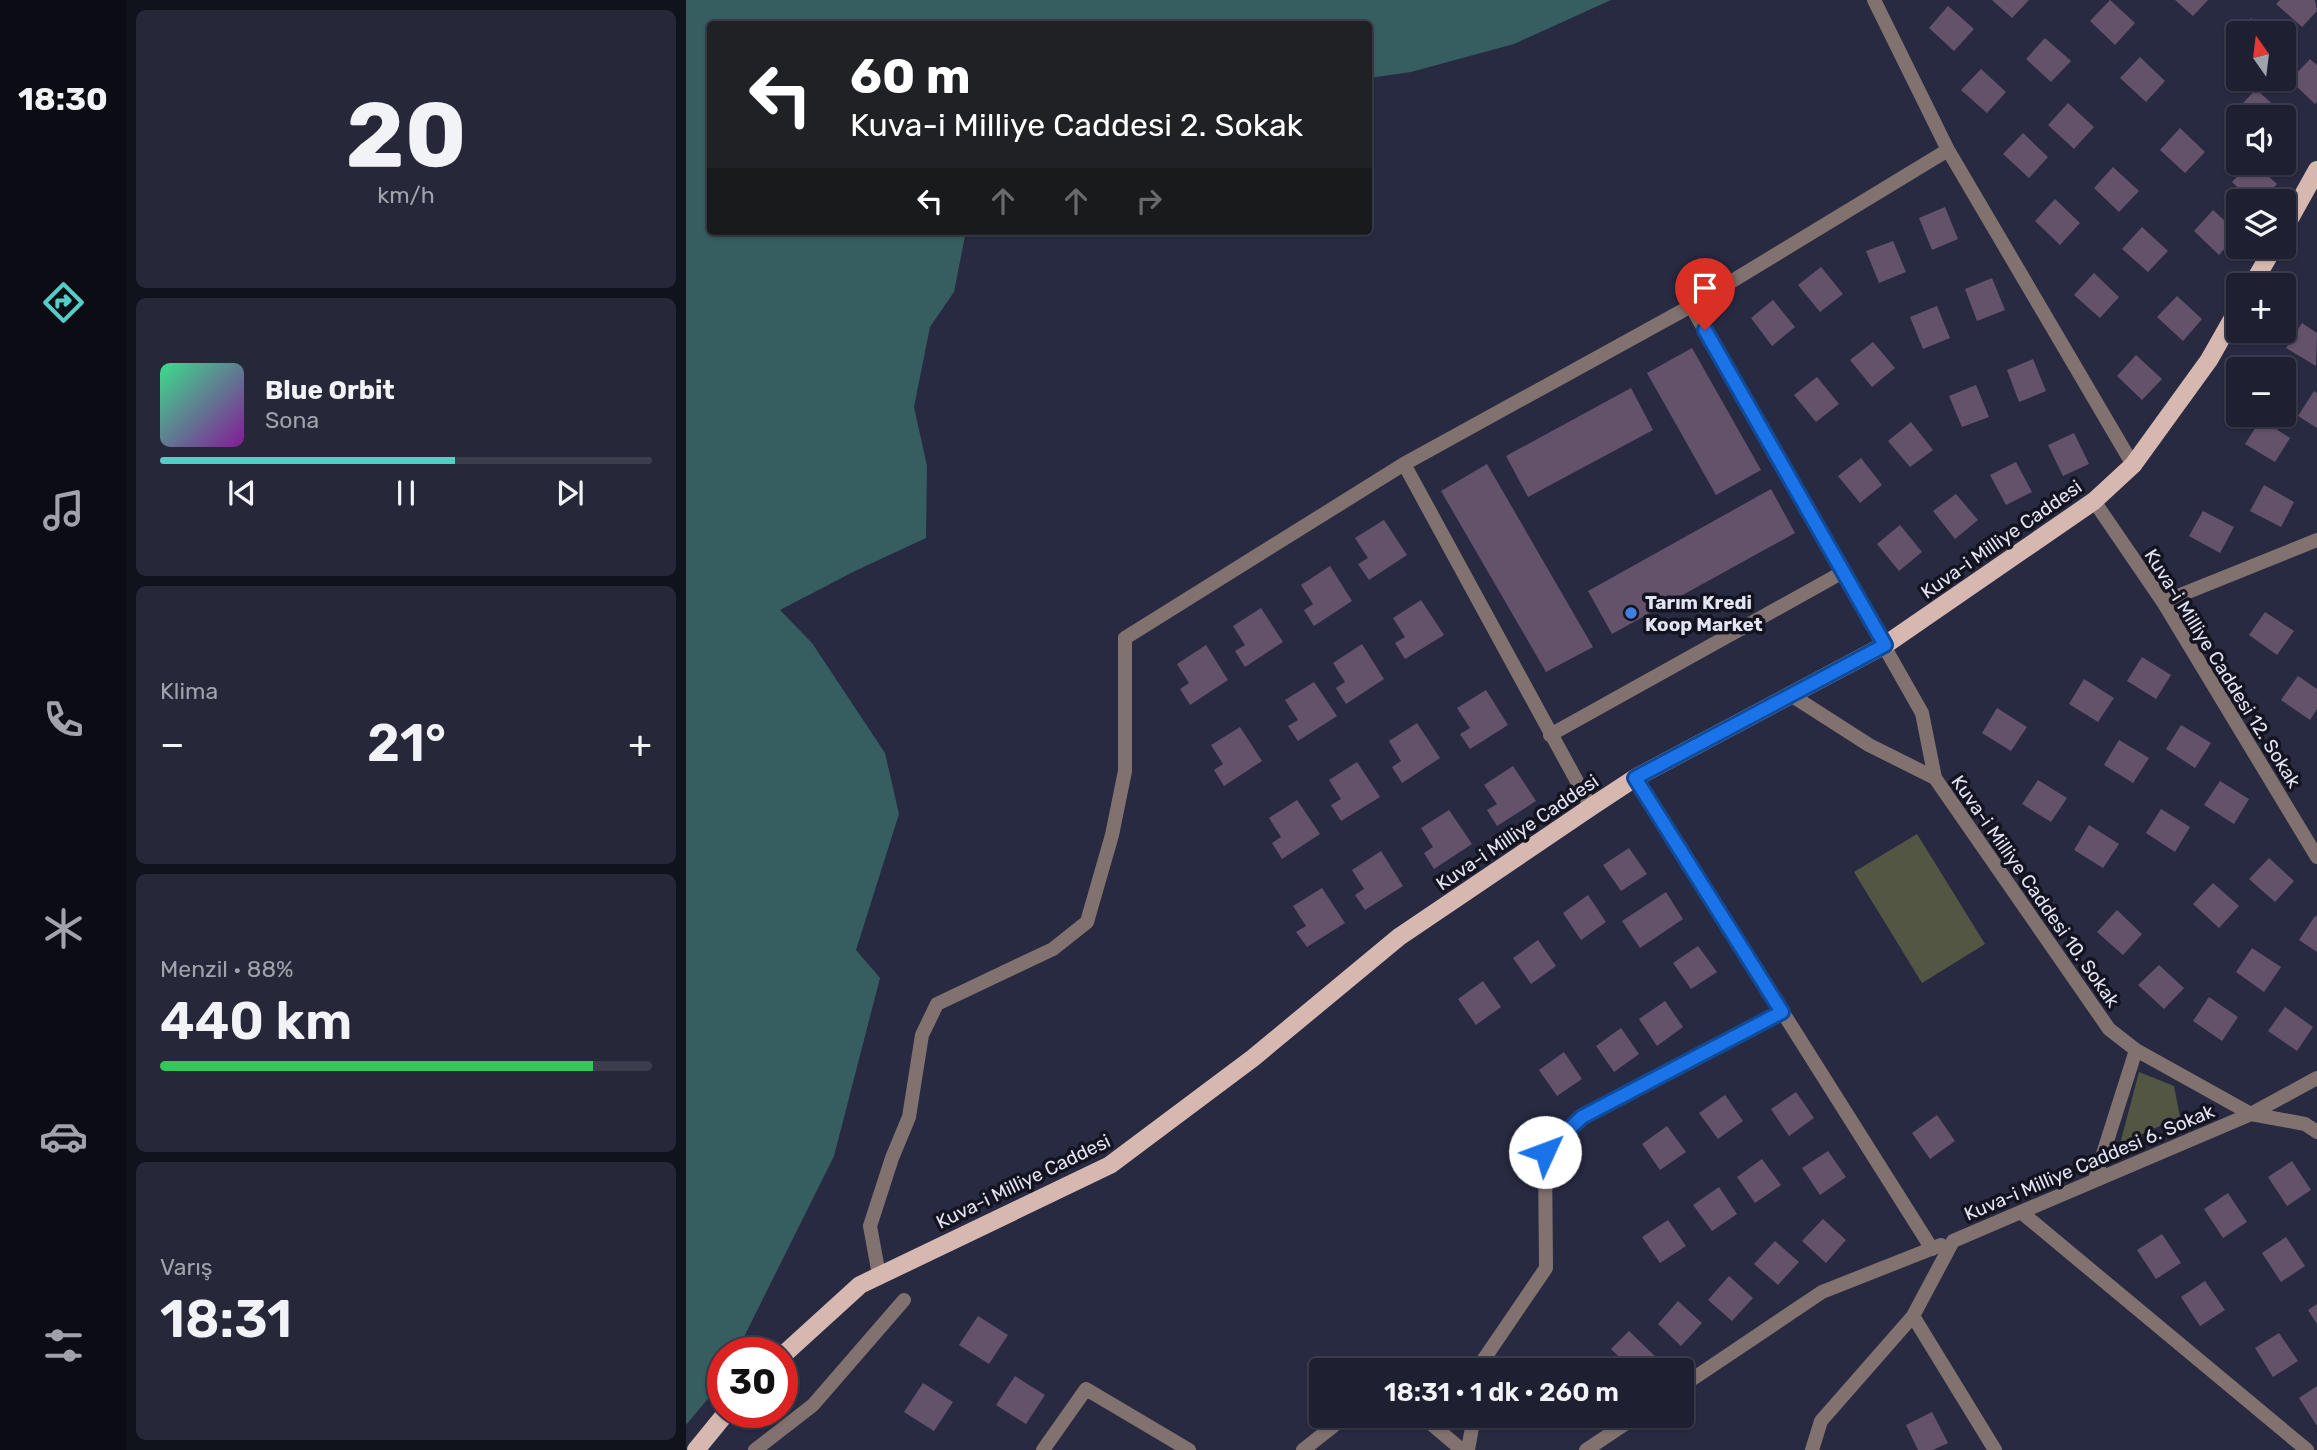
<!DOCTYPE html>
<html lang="tr">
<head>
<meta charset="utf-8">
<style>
  body { margin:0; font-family:Rubik,sans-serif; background:#26283a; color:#f1f3f6; height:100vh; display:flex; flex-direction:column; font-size:26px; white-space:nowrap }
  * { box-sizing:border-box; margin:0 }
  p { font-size:23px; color:#a1a3ac }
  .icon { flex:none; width:38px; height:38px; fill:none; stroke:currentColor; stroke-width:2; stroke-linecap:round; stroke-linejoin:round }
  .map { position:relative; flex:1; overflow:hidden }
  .drawer { display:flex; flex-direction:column; gap:10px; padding:10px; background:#10121c; width:560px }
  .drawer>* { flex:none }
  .hud { position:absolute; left:21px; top:21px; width:665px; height:214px; border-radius:7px; box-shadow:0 2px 5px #0004,0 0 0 2px #3c3e4d; background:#202124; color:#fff; overflow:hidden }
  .needle { width:46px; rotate:346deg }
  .fabs { position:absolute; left:1540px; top:21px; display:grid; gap:14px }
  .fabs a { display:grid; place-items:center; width:70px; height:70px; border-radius:7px; background:#1e2032; box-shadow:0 2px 5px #0004,0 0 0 2px #3c3e4d; font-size:35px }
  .speed { position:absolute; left:21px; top:1337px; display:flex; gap:14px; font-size:35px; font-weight:700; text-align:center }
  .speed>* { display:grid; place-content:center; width:91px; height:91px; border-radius:50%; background:#1e2032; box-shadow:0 2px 5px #0004,0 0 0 2px #3c3e4d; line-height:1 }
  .speed .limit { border:10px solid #d22; background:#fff; color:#111 }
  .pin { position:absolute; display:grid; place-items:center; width:60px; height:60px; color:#fff; margin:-72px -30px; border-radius:50% 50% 50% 0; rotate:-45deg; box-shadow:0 0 7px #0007 }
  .pin .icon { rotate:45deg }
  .me { position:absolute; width:77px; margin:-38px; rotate:47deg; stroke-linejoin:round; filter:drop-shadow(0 0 5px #0008) }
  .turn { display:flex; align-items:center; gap:24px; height:147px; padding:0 28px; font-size:32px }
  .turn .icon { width:91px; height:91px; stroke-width:2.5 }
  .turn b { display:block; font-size:49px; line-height:60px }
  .lanes { display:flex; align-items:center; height:66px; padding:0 28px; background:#0003; justify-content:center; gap:35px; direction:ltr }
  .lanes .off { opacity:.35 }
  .big { font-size:52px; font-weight:600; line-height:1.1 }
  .drawer .widget { flex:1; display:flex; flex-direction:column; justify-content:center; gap:10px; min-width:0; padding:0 24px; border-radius:10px; background:#26283a }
  .drawer .dial { align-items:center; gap:0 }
  .dial b { font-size:91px; line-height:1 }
  .song { display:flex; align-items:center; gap:21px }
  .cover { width:84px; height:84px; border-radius:10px; background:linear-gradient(135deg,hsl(150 70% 55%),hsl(290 70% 35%)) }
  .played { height:7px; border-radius:4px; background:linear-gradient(90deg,#55cdc6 60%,#3c3e4d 60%) }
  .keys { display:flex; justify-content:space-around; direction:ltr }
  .heat { display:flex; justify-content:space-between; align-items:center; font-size:38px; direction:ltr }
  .charge { height:10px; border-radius:5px; background:linear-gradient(90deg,#34c759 88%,#3c3e4d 0) }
  .trip { position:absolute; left:623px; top:1358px; width:385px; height:70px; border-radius:7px; background:#1e2032; box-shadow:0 2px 5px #0004,0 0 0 2px #3c3e4d; font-weight:600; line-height:70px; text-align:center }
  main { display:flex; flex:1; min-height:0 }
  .dock { display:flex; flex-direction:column; width:126px; justify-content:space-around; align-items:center; background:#0c0d14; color:#a1a3ac }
  .dock .icon { width:49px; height:49px }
  .dock .current { color:#55cdc6 }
  .dock b { font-size:32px; color:#f1f3f6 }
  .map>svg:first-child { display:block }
</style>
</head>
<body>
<main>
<nav class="dock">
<b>18:30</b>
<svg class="icon current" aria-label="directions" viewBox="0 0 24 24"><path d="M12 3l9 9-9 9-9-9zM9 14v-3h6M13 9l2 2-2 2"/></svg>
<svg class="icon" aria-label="music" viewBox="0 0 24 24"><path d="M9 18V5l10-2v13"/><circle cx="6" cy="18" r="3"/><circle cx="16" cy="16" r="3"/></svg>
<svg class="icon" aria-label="phone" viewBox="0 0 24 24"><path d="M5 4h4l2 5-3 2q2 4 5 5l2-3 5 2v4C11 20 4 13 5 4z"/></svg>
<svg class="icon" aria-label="climate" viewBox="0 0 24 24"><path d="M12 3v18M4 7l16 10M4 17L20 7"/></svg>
<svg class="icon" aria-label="car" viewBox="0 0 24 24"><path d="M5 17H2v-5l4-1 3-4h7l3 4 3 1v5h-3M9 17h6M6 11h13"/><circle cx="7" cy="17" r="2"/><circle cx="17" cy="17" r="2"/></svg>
<svg class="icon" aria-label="filters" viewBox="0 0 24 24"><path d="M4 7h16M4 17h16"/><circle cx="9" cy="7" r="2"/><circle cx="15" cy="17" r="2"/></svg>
</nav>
<section class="drawer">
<div class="widget dial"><b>20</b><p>km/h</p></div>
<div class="widget">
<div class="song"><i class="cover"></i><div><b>Blue Orbit</b><p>Sona</p></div></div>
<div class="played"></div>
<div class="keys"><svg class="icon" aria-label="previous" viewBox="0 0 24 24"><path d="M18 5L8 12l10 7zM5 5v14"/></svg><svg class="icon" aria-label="pause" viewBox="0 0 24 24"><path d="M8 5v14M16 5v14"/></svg><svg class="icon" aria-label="next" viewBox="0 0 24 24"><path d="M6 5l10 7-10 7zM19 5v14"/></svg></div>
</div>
<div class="widget"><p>Klima</p>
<div class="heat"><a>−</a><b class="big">21°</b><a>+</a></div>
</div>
<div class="widget"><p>Menzil · 88%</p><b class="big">440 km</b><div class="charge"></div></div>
<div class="widget"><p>Varış</p><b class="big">18:31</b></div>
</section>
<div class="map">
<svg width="1631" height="1450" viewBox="0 0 1631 1450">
  <rect width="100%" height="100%" fill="#282a42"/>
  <path fill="#545644" d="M1231,834L1299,944L1236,983L1168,872Z
    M1453,1072L1488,1086L1494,1117L1434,1144Z"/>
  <path fill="#365d60" d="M0,0H925L828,44L725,72L683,78L682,24H24V231H280L268,292L244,327L228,407L241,466L240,538L169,571L94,610L126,643L199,753L213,814L170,950L194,978L148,1156L50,1353H37V1379L35,1383L0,1425Z"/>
  <path fill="#64526b" d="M1306,0H1343L1326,18Z
    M1424,0L1449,23L1429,45L1404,21Z
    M1489,0H1522L1507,16Z
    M1594,0H1629L1631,11L1616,27L1590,4Z
    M1262,6L1288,29L1268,51L1243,28Z
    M1565,18L1582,33H1552V46L1546,40Z
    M1359,38L1385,61L1365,82L1340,59Z
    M1454,57L1479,81L1460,102L1434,78Z
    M1624,59L1631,65V102L1629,104L1604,80Z
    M1295,69L1320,92L1301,113L1275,90Z
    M1570,89L1596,113L1592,117H1557L1550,111Z
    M1382,103L1408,127L1388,149L1362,125Z
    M1494,128L1519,152L1499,173L1474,150Z
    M1337,133L1362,157L1343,178L1317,154Z
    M1564,163H1568L1591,184L1576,201H1566L1546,182Z
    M1427,167L1453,191L1433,212L1408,188Z
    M1369,199L1394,223L1374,245L1349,221Z
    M1259,207L1272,239L1246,250L1233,218Z
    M1527,210L1552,233L1533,255L1508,231Z
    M1456,227L1482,251L1462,272L1436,249Z
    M1207,241L1220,272L1193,283L1180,251Z
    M1135,267L1157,294L1134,312L1112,285Z
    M1408,273L1433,297L1414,318L1388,295Z
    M1306,278L1319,310L1291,321L1279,289Z
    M1491,296L1516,319L1497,341L1471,317Z
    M1087,300L1109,327L1086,346L1065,318Z
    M1251,306L1264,338L1237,349L1224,317Z
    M1616,323L1631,333L1630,366L1600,348Z
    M1187,342L1209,368L1186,387L1164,360Z
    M1006,348L1075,470L1030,495L961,373Z
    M1450,355L1476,379L1456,400L1431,376Z
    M1347,359L1360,391L1333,402L1321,370Z
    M1131,377L1153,404L1130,422L1108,395Z
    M1290,385L1303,417L1276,427L1263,396Z
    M945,388L967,430L842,497L820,456Z
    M1628,391L1631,393V428L1612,416Z
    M1575,419L1604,438L1589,462L1559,444Z
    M1225,422L1247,450L1224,467L1202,441Z
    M1388,433L1403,464L1377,476L1362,445Z
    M1175,458L1196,485L1174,503L1152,476Z
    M1330,462L1346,492L1320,505L1304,475Z
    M801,464L907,647L860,672L755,491Z
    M1578,485L1608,502L1595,527L1564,511Z
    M1085,489L1109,533L926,634L902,591Z
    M1270,494L1292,520L1269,539L1247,511Z
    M1517,511L1548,527L1534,553L1503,536Z
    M698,520L721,555L683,580L672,564L682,558L669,538Z
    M1214,525L1236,552L1213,571L1191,544Z
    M644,566L666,601L628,626L618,610L627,604L615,585Z
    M735,600L758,635L719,659L709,643L719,637L707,618Z
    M575,608L597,642L559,667L549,651L559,645L547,626Z
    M1579,612L1608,631L1591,655L1563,635Z
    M676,644L698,679L660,704L650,688L659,682L647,663Z
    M520,645L542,680L504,705L494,689L503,683L491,664Z
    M1456,657L1485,675L1470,699L1441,681Z
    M1612,676L1631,689V709L1624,720L1595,700Z
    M1398,679L1428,698L1412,722L1383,704Z
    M628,682L651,716L612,741L602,726L612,720L599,700Z
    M800,690L822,725L784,749L774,734L784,728L771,708Z
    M1311,708L1341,727L1325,751L1296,733Z
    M731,723L754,758L716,783L706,767L715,761L703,741Z
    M1495,725L1525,743L1509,768L1480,749Z
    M554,727L576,761L538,786L528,770L537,764L525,745Z
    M1433,740L1463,758L1447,783L1418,765Z
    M671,762L694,797L655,821L645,805L655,799L643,780Z
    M827,766L850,801L811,826L801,810L811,804L798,785Z
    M1352,780L1381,798L1365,822L1336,804Z
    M1534,781L1563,799L1548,824L1518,805Z
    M611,800L634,834L596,859L586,843L595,837L583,818Z
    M1475,809L1504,827L1489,852L1460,833Z
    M763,810L786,844L748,869L738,853L747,847L735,828Z
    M1403,825L1433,844L1417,868L1388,850Z
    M943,848L961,874L935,891L917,865Z
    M695,851L717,886L679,910L669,895L678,889L666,870Z
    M1583,858L1608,881L1589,902L1563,879Z
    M1527,883L1553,906L1533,928L1507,904Z
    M636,888L659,923L621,947L610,932L620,926L607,906Z
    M980,892L997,919L954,948L936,921Z
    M902,895L920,922L895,940L877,913Z
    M1431,910L1456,934L1437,955L1411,932Z
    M1629,916L1631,917V952L1613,940Z
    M852,940L870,966L845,984L827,958Z
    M1012,946L1031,972L1005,989L987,963Z
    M1566,948L1595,967L1578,992L1550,972Z
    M1473,965L1498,988L1478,1009L1452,985Z
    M797,981L815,1007L790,1025L772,999Z
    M1523,997L1552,1017L1536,1041L1507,1021Z
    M979,1001L997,1027L971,1046L953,1019Z
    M1599,1007L1627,1027L1611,1051L1582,1031Z
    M935,1028L953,1054L928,1072L910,1046Z
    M878,1052L896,1079L871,1096L853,1070Z
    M1110,1092L1128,1118L1103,1136L1085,1109Z
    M1039,1095L1057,1121L1032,1139L1013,1113Z
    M1251,1115L1269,1141L1244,1159L1226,1133Z
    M981,1126L1000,1152L974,1170L956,1144Z
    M1142,1151L1160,1177L1134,1195L1116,1168Z
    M1076,1159L1095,1185L1069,1203L1051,1177Z
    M1606,1161L1625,1190L1601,1206L1582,1177Z
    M1033,1187L1051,1214L1026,1231L1007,1205Z
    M1542,1193L1561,1222L1537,1238L1518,1209Z
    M1137,1219L1160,1240L1140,1263L1116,1241Z
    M982,1220L1000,1246L974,1263L956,1237Z
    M1476,1234L1495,1263L1470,1279L1451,1250Z
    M1600,1237L1619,1266L1595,1282L1576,1253Z
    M1089,1241L1113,1262L1092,1285L1068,1264Z
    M1043,1276L1067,1298L1046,1321L1022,1300Z
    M1519,1281L1539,1310L1514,1326L1495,1297Z
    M992,1301L1016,1323L995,1346L972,1324Z
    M1631,1304V1324L1622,1310Z
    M292,1316L322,1335L303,1364L273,1345Z
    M943,1331L975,1362L967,1370H946L925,1349Z
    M1593,1333L1612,1361L1587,1377L1569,1348Z
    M329,1376L359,1395L340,1424L310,1405Z
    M237,1383L267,1402L248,1431L218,1412Z
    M1631,1386V1426L1613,1398Z
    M1246,1412L1262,1443L1247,1450H1232L1220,1425Z"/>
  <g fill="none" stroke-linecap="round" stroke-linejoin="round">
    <path stroke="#82726f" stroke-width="14" d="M864,735L1157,572
      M69,1450L127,1405L218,1300"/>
    <path stroke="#82726f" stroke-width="14" d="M1188,0L1262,150L1447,465
      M1005,306L1236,713L1249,778L1423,1029L1450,1050L1565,1114L1619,1124L1631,1132
      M1408,501L1477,602L1631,857
      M1477,602L1631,540
      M1105,695L1183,745L1249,778
      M949,778L1246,1249
      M905,807L718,464L1005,306L1262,150
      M1409,1179L1450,1050
      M1335,1212L1621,1450
      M193,1275L184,1226L206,1158L223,1117L236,1035L251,1004L367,949L401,922L426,835L439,771V638L718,464
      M1227,1316L1309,1450
      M795,1370L796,1362L860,1268L859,1152L896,1117L1096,1012
      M996,1386L1136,1292L1255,1245
      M736,1416L776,1450
      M357,1450L400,1389L503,1450
      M617,1450L660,1416
      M782,1450L788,1416
      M900,1450L951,1416
      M1126,1450L1135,1421L1227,1316L1267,1241L1565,1114L1631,1078"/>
    <path stroke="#d7b8b1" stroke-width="18" d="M1598,229L1631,170
      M1566,285L1588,247
      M96,1356L174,1285L424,1165L567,1058L713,937L905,807L949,778L1199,645L1408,501L1447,465L1523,360L1552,309
      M10,1450L41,1412"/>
  </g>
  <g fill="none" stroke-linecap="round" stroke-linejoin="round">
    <defs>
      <path id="route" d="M859,1152L896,1117L1096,1012L949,778L1199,645L1019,330"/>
    </defs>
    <use href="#route" stroke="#114b97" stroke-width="18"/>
    <use href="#route" stroke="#1a73e8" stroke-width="12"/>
  </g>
  <circle fill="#3f7fe0" stroke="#13141f" stroke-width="2.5" cx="945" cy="613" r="7"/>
  <g text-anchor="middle" stroke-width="7" stroke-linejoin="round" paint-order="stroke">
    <g font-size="19" fill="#e2e4f4" stroke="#13141f">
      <text transform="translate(1315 539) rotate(-35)" y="7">Kuva-i Milliye Caddesi</text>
      <text transform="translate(1537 668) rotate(58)" y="7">Kuva-i Milliye Caddesi 12. Sokak</text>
      <text transform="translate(831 832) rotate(-34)" y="7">Kuva-i Milliye Caddesi</text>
      <text transform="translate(1350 891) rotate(55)" y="7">Kuva-i Milliye Caddesi 10. Sokak</text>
      <text transform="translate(1403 1162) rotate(-23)" y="7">Kuva-i Milliye Caddesi 6. Sokak</text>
      <text transform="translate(337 1181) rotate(-26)" y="7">Kuva-i Milliye Caddesi</text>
    </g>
    <g font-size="19" font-weight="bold" fill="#e2e4f4" stroke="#13141f" text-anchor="start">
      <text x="959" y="609">Tarım Kredi<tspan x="959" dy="22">Koop Market</tspan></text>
    </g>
  </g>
</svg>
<div class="fabs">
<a><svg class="needle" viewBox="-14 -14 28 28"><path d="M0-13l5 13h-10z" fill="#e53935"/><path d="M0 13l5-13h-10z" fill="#a1a3ac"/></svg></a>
<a><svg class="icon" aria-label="sound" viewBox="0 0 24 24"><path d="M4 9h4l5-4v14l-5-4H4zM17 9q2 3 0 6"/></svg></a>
<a><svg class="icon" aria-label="layers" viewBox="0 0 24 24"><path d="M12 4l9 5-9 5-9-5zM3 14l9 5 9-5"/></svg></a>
<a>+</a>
<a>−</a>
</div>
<div class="speed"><div class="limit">30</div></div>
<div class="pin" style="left:1019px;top:330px;background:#d93025"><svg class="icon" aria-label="arrive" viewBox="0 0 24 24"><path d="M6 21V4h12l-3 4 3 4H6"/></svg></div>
<svg class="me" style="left:859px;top:1152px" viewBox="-20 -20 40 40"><circle r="19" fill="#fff"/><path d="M0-13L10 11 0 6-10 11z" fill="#1a73e8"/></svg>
<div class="trip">18:31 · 1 dk · 260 m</div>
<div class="hud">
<div class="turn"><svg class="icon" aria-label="left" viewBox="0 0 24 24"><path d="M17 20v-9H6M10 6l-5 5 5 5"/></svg><div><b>60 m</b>Kuva-i Milliye Caddesi 2. Sokak</div></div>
<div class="lanes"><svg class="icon" aria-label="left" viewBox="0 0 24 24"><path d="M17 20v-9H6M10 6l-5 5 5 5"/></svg><svg class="icon off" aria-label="ahead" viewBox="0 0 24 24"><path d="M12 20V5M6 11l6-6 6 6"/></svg><svg class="icon off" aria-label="ahead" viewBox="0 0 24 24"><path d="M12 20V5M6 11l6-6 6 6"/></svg><svg class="icon off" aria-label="right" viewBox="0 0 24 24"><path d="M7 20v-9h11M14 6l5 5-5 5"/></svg></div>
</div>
</div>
</main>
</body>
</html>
